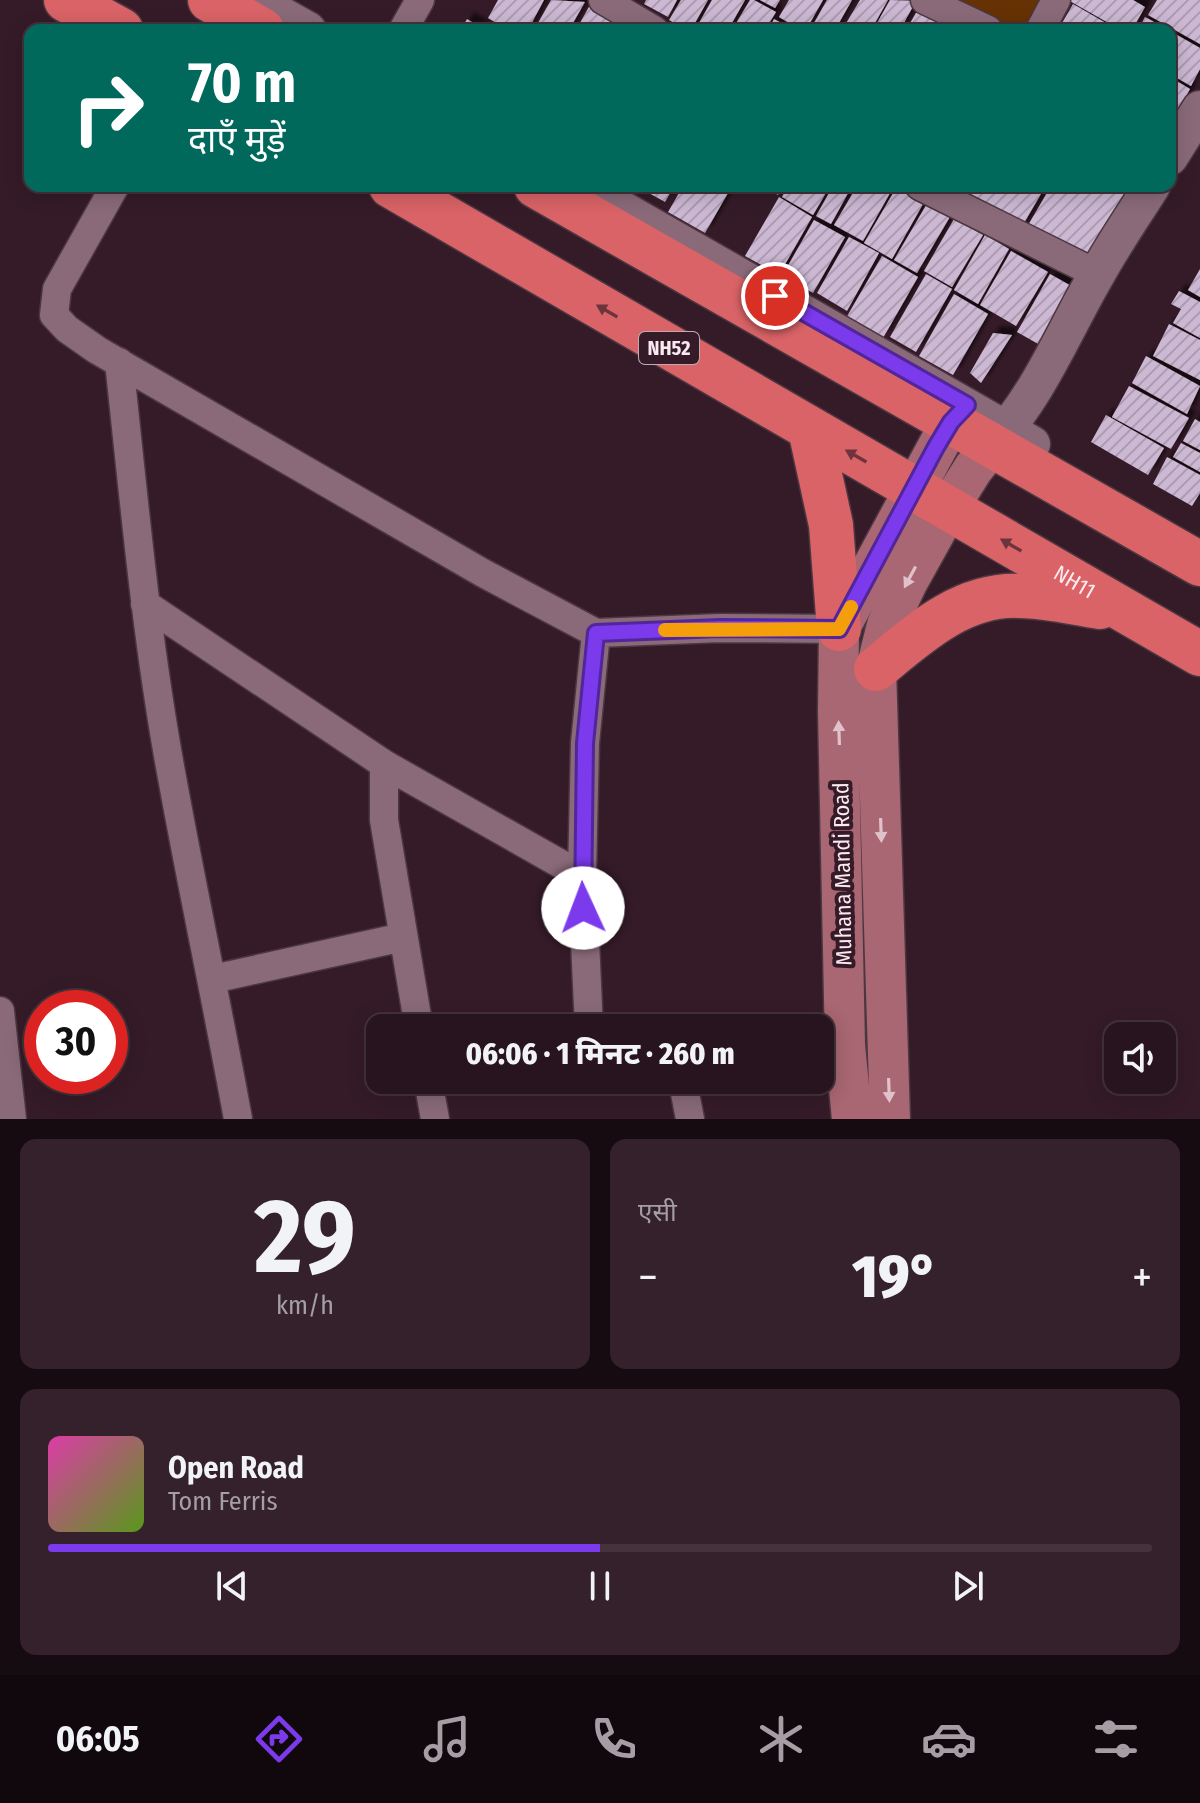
<!DOCTYPE html>
<html lang="hi">
<head>
<meta charset="utf-8">
<style>
  body { margin:0; font-family:"Fira Sans Condensed","Noto Sans Devanagari",sans-serif; background:#34212b; color:#f1f3f6; height:100vh; display:flex; flex-direction:column; font-size:30px; white-space:nowrap }
  * { box-sizing:border-box; margin:0 }
  p { font-size:26px; color:#a59ea4 }
  .icon { flex:none; width:44px; height:44px; fill:none; stroke:currentColor; stroke-width:2; stroke-linecap:round; stroke-linejoin:round }
  .map { position:relative; height:1119px; overflow:hidden }
  .sheet { display:flex; flex-direction:column; gap:20px; padding:20px; background:#160b10; flex:1 }
  .sheet>* { flex:none }
  .banner { position:absolute; left:24px; top:24px; width:1152px; height:168px; border-radius:16px; box-shadow:0 4px 20px #0003,0 0 0 2px #44333c; background:#00695c; color:#fff; overflow:hidden }
  .buttons { position:absolute; left:1104px; top:1022px; display:grid; gap:16px }
  .buttons a { display:grid; place-items:center; width:72px; height:72px; border-radius:16px; background:#28141e; box-shadow:0 4px 20px #0003,0 0 0 2px #44333c; font-size:40px }
  .speed { position:absolute; left:24px; top:990px; display:flex; gap:16px; font-size:40px; font-weight:700; text-align:center }
  .speed>* { display:grid; place-content:center; width:104px; height:104px; border-radius:50%; background:#28141e; box-shadow:0 4px 20px #0003,0 0 0 2px #44333c; line-height:1 }
  .speed .limit { border:12px solid #d22; background:#fff; color:#111 }
  .pin { position:absolute; display:grid; place-items:center; width:68px; height:68px; color:#fff; margin:-34px; border:4px solid #fff; border-radius:50%; box-shadow:0 2px 8px #0007 }
  .me { position:absolute; width:88px; margin:-44px; rotate:358deg; stroke-linejoin:round; filter:drop-shadow(0 0 6px #0008) }
  .turn { display:flex; align-items:center; gap:28px; height:168px; padding:0 32px; font-size:36px }
  .turn .icon { width:104px; height:104px; stroke-width:2.5 }
  .turn b { display:block; font-size:56px; line-height:68px }
  .big { font-size:60px; font-weight:800; line-height:1.1 }
  .sheet .tile { flex:1; display:flex; flex-direction:column; justify-content:center; gap:12px; min-width:0; padding:0 28px; border-radius:16px; background:#34212b }
  .sheet .dial { align-items:center; gap:0 }
  .dial b { font-size:104px; line-height:1 }
  .song { display:flex; align-items:center; gap:24px }
  .cover { width:96px; height:96px; border-radius:12px; background:linear-gradient(135deg,hsl(320 70% 55%),hsl(90 70% 35%)) }
  .played { height:8px; border-radius:4px; background:linear-gradient(90deg,#7c3aed 50%,#44333c 50%) }
  .keys { display:flex; justify-content:space-around; direction:ltr }
  .heat { display:flex; justify-content:space-between; align-items:center; font-size:44px; direction:ltr }
  .sheet .tiles { flex:1; display:grid; gap:20px; grid-template-columns:1fr 1fr }
  .tile:last-child { grid-column:span 2 }
  .trip { position:absolute; left:366px; top:1014px; width:468px; height:80px; border-radius:16px; background:#28141e; box-shadow:0 4px 20px #0003,0 0 0 2px #44333c; font-weight:800; line-height:80px; text-align:center }
  .tabs { display:flex; height:128px; justify-content:space-around; align-items:center; background:#10080c; color:#a59ea4 }
  .tabs .icon { width:56px; height:56px }
  .tabs .active { color:#7c3aed }
  .tabs b { font-size:36px; color:#f1f3f6 }
  .map>svg:first-child { display:block }
</style>
</head>
<body>
<div class="map">
<svg width="1200" height="1119" viewBox="0 0 1200 1119">
  <defs>
    <pattern id="building-hatch" width="6" height="6" patternUnits="userSpaceOnUse" patternTransform="scale(2)"><rect width="6" height="6" fill="#cdb8d4"/><path d="M-1 1l2-2M0 6l6-6M5 7l2-2" fill="none" stroke="#ac9cb1"/></pattern>
    <filter id="shadow"><feDropShadow dx="7" dy="-7" stdDeviation="2" flood-color="#0009"/></filter>
  </defs>
  <rect width="100%" height="100%" fill="#351b28"/>
  <path fill="#663204" d="M927,0H1056L1040,30H989Z"/>
  <path fill="url(#building-hatch)" filter="url(#shadow)" d="M498,0H544L528,30H508L488,18Z
    M551,0L585,2L569,30H534Z
    M646,0H677L668,17L644,4Z
    M681,0H708L691,30H686L669,20Z
    M712,0H745L728,30H695Z
    M750,0H754L776,12L765,30H732Z
    M760,0H780L775,8Z
    M789,0H823L806,30H801L779,17Z
    M827,0H852L835,30H810Z
    M860,0H888L871,30H842Z
    M890,0L916,1L900,30H873Z
    M1068,0H1133L1145,7L1132,30H1121Z
    M1157,0H1200V44L1148,15Z
    M1073,4L1118,30H1058Z
    M590,5L615,19L609,30H576Z
    M920,6L939,17L932,30H906Z
    M1145,17L1169,30H1138Z
    M467,19L485,30H461Z
    M774,19L794,30H768Z
    M1170,31L1200,48V69L1191,86L1170,74Z
    M1170,77L1190,89L1170,124Z
    M636,186H674L665,202Z
    M683,186H732L705,233L668,212Z
    M762,186H784L778,195Z
    M788,186H830L813,215L782,197Z
    M833,186H852L831,224L816,216Z
    M857,186H894L863,241L834,225Z
    M972,186H1027L1041,194L1021,228L966,197Z
    M1051,186H1116L1129,193L1087,268L1024,232Z
    M896,188L923,204L892,259L864,243Z
    M779,197L812,217L779,275L745,256Z
    M928,202L951,215L917,273L894,260Z
    M954,219L983,235L952,287L924,271Z
    M814,220L845,237L813,293L782,276Z
    M985,235L1009,249L978,304L954,290Z
    M849,237L879,253L847,311L817,293Z
    M1011,251L1048,272L1016,326L980,305Z
    M882,256L918,277L883,338L846,318Z
    M1200,269V297L1188,290Z
    M926,274L952,289L916,352L890,337Z
    M1050,274L1080,291L1047,349L1017,332Z
    M1179,291L1200,302V338L1173,323L1181,309L1171,304Z
    M954,294L988,314L953,375L919,356Z
    M1169,324L1200,340V380L1153,356Z
    M993,333L1012,335L981,383L970,373Z
    M1146,356L1200,386L1187,414L1132,383Z
    M1129,386L1189,418L1171,449L1112,417Z
    M1106,415L1164,448L1148,475L1091,442Z
    M1195,419L1200,422V450L1183,441Z
    M1181,443L1200,453V472L1173,457Z
    M1167,457L1200,475V493L1192,506L1153,484Z"/>
  <g fill="none" stroke-linecap="round" stroke-linejoin="round">
    <defs>
      <path id="minor" d="M603,0L654,30
        M925,0L988,30
        M403,30L420,0
        M1040,30L1056,0
        M115,186L57,289L54,315L67,329L97,350L483,573L596,633L720,628L839,629
        M920,186L1097,274
        M119,362C134,499 146,637 171,772C192,888 217,1003 238,1119
        M145,604L384,764V820L419,1028
        M384,764L582,876
        M213,979L403,937
        M0,1011L12,1119
        M589,1028L582,876L585,743L596,633
        M428,1080L435,1119
        M684,1088L690,1119"/>
      <path id="tertiary" d="M255,0L308,30
        M1170,157L1200,109
        M582,186L1032,444
        M992,445C1038,397 1063,333 1096,276C1113,245 1133,216 1152,186"/>
      <path id="secondary" d="M852,1119L845,1045L838,711L839,629L951,422
        M890,1119L876,669L887,625L908,581L948,509L973,469L992,445"/>
      <g id="trunk">
        <path d="M66,0L121,30"/>
        <path d="M210,0L262,30"/>
        <path id="s1" d="M391,186L1200,654"/>
        <path d="M536,186L1200,564"/>
        <path d="M810,429L831,525L839,629"/>
        <path d="M876,669C917,635 962,593 1020,596C1046,596 1074,603 1100,607"/>
      </g>
    </defs>
    <use href="#minor" stroke="#4c3741" stroke-width="31"/>
    <use href="#tertiary" stroke="#4c3741" stroke-width="39"/>
    <use href="#secondary" stroke="#4c3741" stroke-width="43"/>
    <use href="#trunk" stroke="#4c3741" stroke-width="47"/>
    <use href="#minor" stroke="#8a6a79" stroke-width="28"/>
    <use href="#tertiary" stroke="#8a6a79" stroke-width="36"/>
    <use href="#secondary" stroke="#a86772" stroke-width="40"/>
    <use href="#trunk" stroke="#d96366" stroke-width="44"/>
  </g>
  <defs><path id="oneway-solid" d="M-6-.8H1V-3.2L6.5 0L1 3.2V.8H-6Z" transform="scale(2)"/></defs>
  <g fill="#6e343e">
    <use href="#oneway-solid" transform="translate(607 311) rotate(-150)"/>
    <use href="#oneway-solid" transform="translate(856 456) rotate(-150)"/>
    <use href="#oneway-solid" transform="translate(1011 545) rotate(-150)"/>
  </g>
  <g fill="#e2c2ca">
    <use href="#oneway-solid" transform="translate(910 577) rotate(118)"/>
    <use href="#oneway-solid" transform="translate(839 733) rotate(-92)"/>
    <use href="#oneway-solid" transform="translate(881 830) rotate(88)"/>
    <use href="#oneway-solid" transform="translate(889 1090) rotate(88)"/>
  </g>
  <g fill="none" stroke-linecap="round" stroke-linejoin="round">
    <defs>
      <path id="route" d="M583,908L585,743L596,633L720,628L839,629L936,447L951,422L967,405L775,296"/>
    </defs>
    <use href="#route" stroke="#51269a" stroke-width="20"/>
    <use href="#route" stroke="#7c3aed" stroke-width="14"/>
    <path stroke="#f59e0b" stroke-width="14" d="M665,630L839,629L851,607"/>
  </g>
  <g text-anchor="middle" stroke-width="8" stroke-linejoin="round" paint-order="stroke">
    <rect fill="#351b28" stroke="#c0abb4" stroke-width="2" x="639" y="332" width="60" height="32" rx="6"/>
    <g font-size="20" font-weight="bold" fill="#fbe9f0">
      <text x="669" y="355">NH52</text>
    </g>
    <g font-size="22" fill="#fbe9f0" stroke="#351b28">
      <text dy="8" stroke="none"><textPath href="#s1" startOffset="790">NH11</textPath></text>
      <text transform="translate(842 874) rotate(-91)" y="8">Muhana Mandi Road</text>
    </g>
  </g>
</svg>
<div class="buttons">
<a><svg class="icon" aria-label="sound" viewBox="0 0 24 24"><path d="M4 9h4l5-4v14l-5-4H4zM17 9q2 3 0 6"/></svg></a>
</div>
<div class="speed"><div class="limit">30</div></div>
<div class="pin" style="left:775px;top:296px;background:#d93025"><svg class="icon" aria-label="arrive" viewBox="0 0 24 24"><path d="M6 21V4h12l-3 4 3 4H6"/></svg></div>
<svg class="me" style="left:583px;top:908px" viewBox="-20 -20 40 40"><circle r="19" fill="#fff"/><path d="M0-13L10 11 0 6-10 11z" fill="#7c3aed"/></svg>
<div class="trip">06:06 · 1 मिनट · 260 m</div>
<div class="banner">
<div class="turn"><svg class="icon" aria-label="right" viewBox="0 0 24 24"><path d="M7 20v-9h11M14 6l5 5-5 5"/></svg><div><b>70 m</b>दाएँ मुड़ें</div></div>
</div>
</div>
<section class="sheet">
<div class="tiles">
<div class="tile dial"><b>29</b><p>km/h</p></div>
<div class="tile"><p>एसी</p>
<div class="heat"><a>−</a><b class="big">19°</b><a>+</a></div>
</div>
<div class="tile">
<div class="song"><i class="cover"></i><div><b>Open Road</b><p>Tom Ferris</p></div></div>
<div class="played"></div>
<div class="keys"><svg class="icon" aria-label="previous" viewBox="0 0 24 24"><path d="M18 5L8 12l10 7zM5 5v14"/></svg><svg class="icon" aria-label="pause" viewBox="0 0 24 24"><path d="M8 5v14M16 5v14"/></svg><svg class="icon" aria-label="next" viewBox="0 0 24 24"><path d="M6 5l10 7-10 7zM19 5v14"/></svg></div>
</div>
</div>
</section>
<nav class="tabs">
<b>06:05</b>
<svg class="icon active" aria-label="directions" viewBox="0 0 24 24"><path d="M12 3l9 9-9 9-9-9zM9 14v-3h6M13 9l2 2-2 2"/></svg>
<svg class="icon" aria-label="music" viewBox="0 0 24 24"><path d="M9 18V5l10-2v13"/><circle cx="6" cy="18" r="3"/><circle cx="16" cy="16" r="3"/></svg>
<svg class="icon" aria-label="phone" viewBox="0 0 24 24"><path d="M5 4h4l2 5-3 2q2 4 5 5l2-3 5 2v4C11 20 4 13 5 4z"/></svg>
<svg class="icon" aria-label="climate" viewBox="0 0 24 24"><path d="M12 3v18M4 7l16 10M4 17L20 7"/></svg>
<svg class="icon" aria-label="car" viewBox="0 0 24 24"><path d="M5 17H2v-5l4-1 3-4h7l3 4 3 1v5h-3M9 17h6M6 11h13"/><circle cx="7" cy="17" r="2"/><circle cx="17" cy="17" r="2"/></svg>
<svg class="icon" aria-label="filters" viewBox="0 0 24 24"><path d="M4 7h16M4 17h16"/><circle cx="9" cy="7" r="2"/><circle cx="15" cy="17" r="2"/></svg>
</nav>
</body>
</html>
